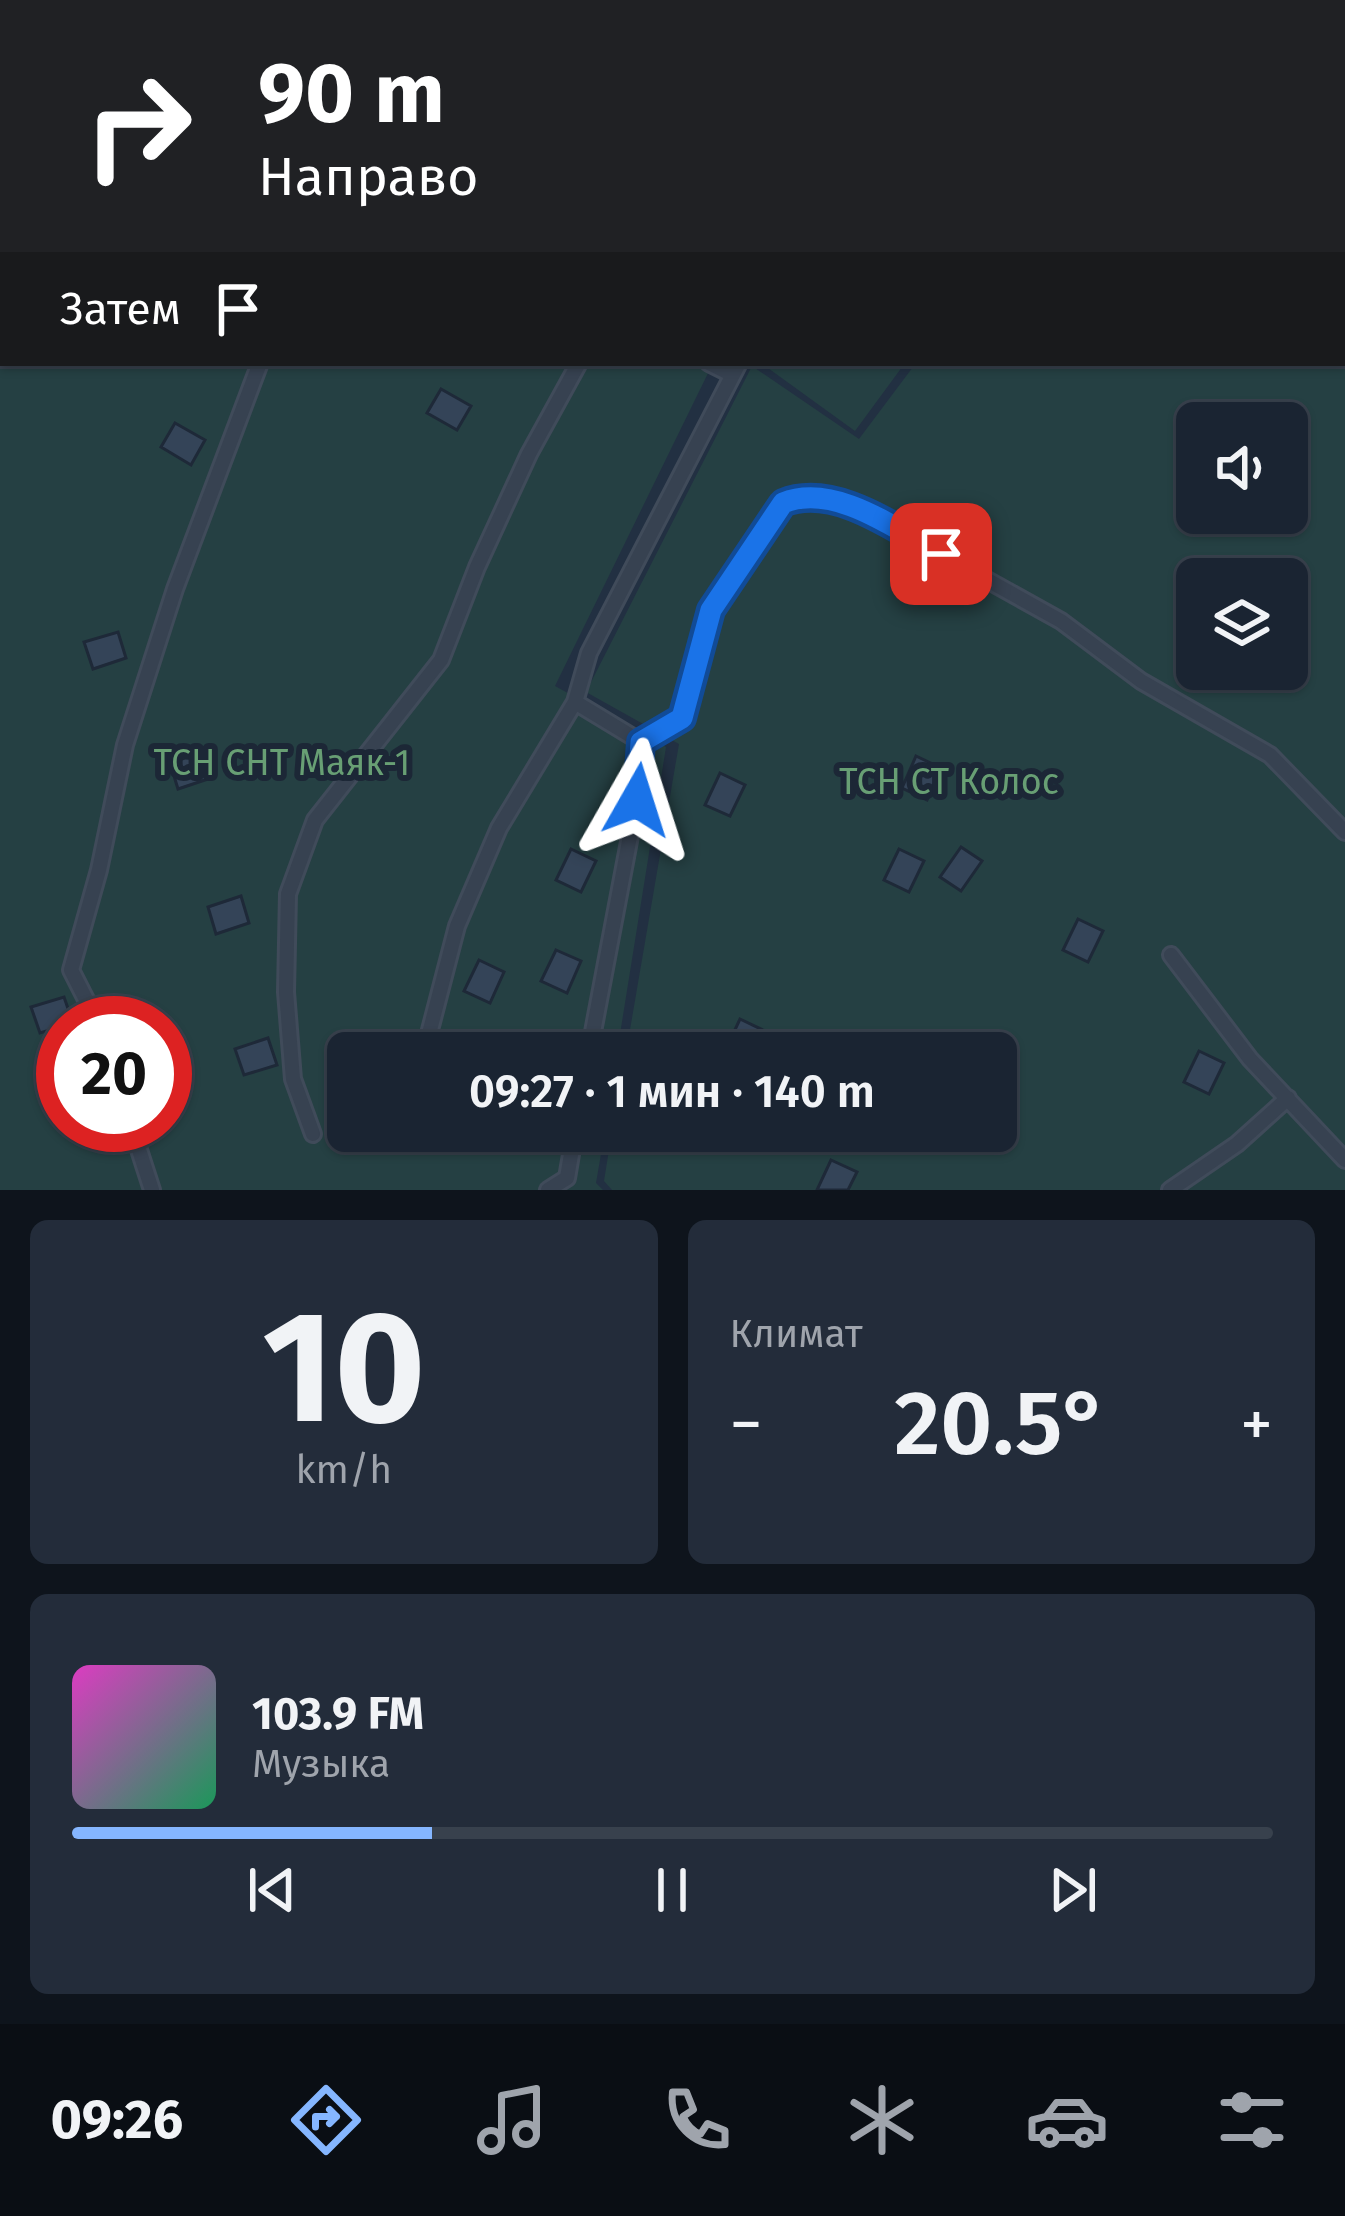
<!DOCTYPE html>
<html lang="ru">
<head>
<meta charset="utf-8">
<style>
  body { margin:0; font-family:"Fira Sans",sans-serif; background:#232c3a; color:#f1f3f6; height:100vh; display:flex; flex-direction:column; font-size:45px; white-space:nowrap }
  * { box-sizing:border-box; margin:0 }
  p { font-size:39px; color:#9fa4ac }
  .icon { flex:none; width:66px; height:66px; fill:none; stroke:currentColor; stroke-width:2; stroke-linecap:round; stroke-linejoin:round }
  .map { position:relative; height:1190px; overflow:hidden }
  .drawer { display:flex; flex-direction:column; gap:30px; padding:30px; background:#0e141c; flex:1 }
  .drawer>* { flex:none }
  .guide { position:absolute; left:0px; top:0px; width:1347px; height:366px; box-shadow:0 3px 9px #0004,0 0 0 3px #38414d; background:#202124; color:#fff; overflow:hidden }
  .tools { position:absolute; left:1176px; top:402px; display:grid; gap:24px }
  .tools a { display:grid; place-items:center; width:132px; height:132px; border-radius:18px; background:#1a2432; box-shadow:0 3px 9px #0004,0 0 0 3px #38414d; font-size:60px }
  .speed { position:absolute; left:36px; top:996px; display:flex; gap:24px; font-size:60px; font-weight:700; text-align:center }
  .speed>* { display:grid; place-content:center; width:156px; height:156px; border-radius:50%; background:#1a2432; box-shadow:0 3px 9px #0004,0 0 0 3px #38414d; line-height:1 }
  .speed .limit { border:18px solid #d22; background:#fff; color:#111 }
  .pin { position:absolute; display:grid; place-items:center; width:102px; height:102px; color:#fff; margin:-51px; border-radius:24px; box-shadow:0 6px 18px #0006 }
  .me { position:absolute; width:132px; margin:-66px; rotate:6deg; stroke-linejoin:round; filter:drop-shadow(0 0 9px #0008) }
  .turn { display:flex; align-items:center; gap:42px; height:252px; padding:0 60px; font-size:54px }
  .turn .icon { width:156px; height:156px; stroke-width:2.5 }
  .turn b { display:block; font-size:84px; line-height:102px }
  .then { display:flex; align-items:center; height:114px; padding:0 60px; background:#0003; gap:24px; font-size:45px }
  .big { font-size:90px; font-weight:600; line-height:1.1 }
  .drawer .tile { flex:1; display:flex; flex-direction:column; justify-content:center; gap:18px; min-width:0; padding:0 42px; border-radius:18px; background:#232c3a }
  .drawer .dial { align-items:center; gap:0 }
  .dial b { font-size:156px; line-height:1 }
  .song { display:flex; align-items:center; gap:36px }
  .cover { width:144px; height:144px; border-radius:18px; background:linear-gradient(135deg,hsl(310 70% 55%),hsl(150 70% 35%)) }
  .played { height:12px; border-radius:6px; background:linear-gradient(90deg,#85b6ff 30%,#38414d 30%) }
  .keys { display:flex; justify-content:space-around; direction:ltr }
  .heat { display:flex; justify-content:space-between; align-items:center; font-size:66px; direction:ltr }
  .drawer .tiles { flex:1; display:grid; gap:30px; grid-template-columns:1fr 1fr }
  .tile:last-child { grid-column:span 2 }
  .trip { position:absolute; left:327px; top:1032px; width:690px; height:120px; border-radius:18px; background:#1a2432; box-shadow:0 3px 9px #0004,0 0 0 3px #38414d; font-weight:600; line-height:120px; text-align:center }
  .tabs { display:flex; height:192px; justify-content:space-around; align-items:center; background:#0a0e14; color:#9fa4ac }
  .tabs .icon { width:84px; height:84px }
  .tabs .on { color:#85b6ff }
  .tabs b { font-size:54px; color:#f1f3f6 }
  .map>svg:first-child { display:block }
</style>
</head>
<body>
<div class="map">
<svg width="1345" height="1190" viewBox="0 0 1345 1190">
  <rect width="100%" height="100%" fill="#223042"/>
  <path fill="#254043" fill-rule="evenodd" d="M0,0H1345V65L1344,3H3V363H713L555,686L666,747L617,1053H348V1131H605L596,1183L603,1190H0ZM63,1023H165V1125H63Z
    M1345,78V1190H612L604,1181L612,1131H996V1053H626L679,744L586,692L752,366L859,439L916,363H1344ZM1197,423H1287V513H1197ZM1197,579H1287V669H1197Z
    M761,363H905L855,431Z"/>
  <path fill="#344458" stroke="#1e2938" stroke-width="3" d="M441,389L471,406L457,430L427,413Z
    M175,423L205,440L191,465L161,447Z
    M118,632L126,658L93,669L84,642Z
    M203,752L211,778L178,789L170,763Z
    M916,756L941,768L927,800L902,788Z
    M720,773L745,785L730,816L705,805Z
    M961,847L982,861L961,891L940,877Z
    M571,849L596,861L581,892L556,880Z
    M899,849L924,861L909,892L884,880Z
    M241,896L249,923L216,934L208,907Z
    M1078,919L1103,931L1088,962L1063,950Z
    M556,950L581,961L567,993L541,981Z
    M479,960L504,972L490,1003L464,991Z
    M64,997L73,1023L40,1033L31,1007Z
    M740,1019L765,1031L755,1053L725,1051Z
    M268,1038L277,1065L244,1075L235,1049Z
    M1199,1051L1224,1063L1209,1094L1184,1082Z
    M831,1160L857,1172L848,1190H817Z"/>
  <g fill="none" stroke-linecap="round" stroke-linejoin="round">
    <defs>
      <path id="lane" d="M264,0L267,3
        M1094,0L1101,3
        M1052,3L1055,0
        M1344,121L1345,122
        M709,363L731,374
        M575,702L641,742
        M1171,955L1250,1059L1345,1160
        M98,1023L71,970L99,870L125,745L175,589L260,363
        M424,1053L457,926L499,828L575,702L589,653L739,363
        M589,1053L637,799L641,742L681,718L711,610L783,503L802,495L831,499L883,522L1061,621L1141,681L1270,755L1345,832
        M131,1125L152,1190
        M313,1134L293,1079L286,992L288,894L315,820L441,660L477,567L529,454L579,363
        M548,1190L567,1178L575,1131
        M1170,1190L1237,1144L1288,1098"/>
    </defs>
    <use href="#lane" stroke="#404b5a" stroke-width="20"/>
    <use href="#lane" stroke="#374251" stroke-width="14"/>
  </g>
  <g fill="none" stroke-linecap="round" stroke-linejoin="round">
    <defs>
      <path id="route" d="M637,800L641,742L682,718L711,610L783,503C834,482 896,529 941,554"/>
    </defs>
    <use href="#route" stroke="#114b97" stroke-width="30"/>
    <use href="#route" stroke="#1a73e8" stroke-width="21"/>
  </g>
  <g text-anchor="middle" stroke-width="12" stroke-linejoin="round" paint-order="stroke">
    <g font-size="36" fill="#689f74" stroke="#1c2736">
      <text x="282" y="775">ТСН СНТ Маяк-1</text>
      <text x="949" y="794">ТСН СТ Колос</text>
    </g>
  </g>
</svg>
<div class="tools">
<a><svg class="icon" aria-label="sound" viewBox="0 0 24 24"><path d="M4 9h4l5-4v14l-5-4H4zM17 9q2 3 0 6"/></svg></a>
<a><svg class="icon" aria-label="layers" viewBox="0 0 24 24"><path d="M12 4l9 5-9 5-9-5zM3 14l9 5 9-5"/></svg></a>
</div>
<div class="speed"><div class="limit">20</div></div>
<div class="pin" style="left:941px;top:554px;background:#d93025"><svg class="icon" aria-label="arrive" viewBox="0 0 24 24"><path d="M6 21V4h12l-3 4 3 4H6"/></svg></div>
<svg class="me" style="left:637px;top:800px" viewBox="-20 -20 40 40"><path d="M0-17L14 15 0 8-14 15z" fill="#1a73e8" stroke="#fff" stroke-width="4"/></svg>
<div class="trip">09:27 · 1 мин · 140 m</div>
<div class="guide">
<div class="turn"><svg class="icon" aria-label="right" viewBox="0 0 24 24"><path d="M7 20v-9h11M14 6l5 5-5 5"/></svg><div><b>90 m</b>Направо</div></div>
<div class="then">Затем<svg class="icon" aria-label="arrive" viewBox="0 0 24 24"><path d="M6 21V4h12l-3 4 3 4H6"/></svg></div>
</div>
</div>
<section class="drawer">
<div class="tiles">
<div class="tile dial"><b>10</b><p>km/h</p></div>
<div class="tile"><p>Климат</p>
<div class="heat"><a>−</a><b class="big">20.5°</b><a>+</a></div>
</div>
<div class="tile">
<div class="song"><i class="cover"></i><div><b>103.9 FM</b><p>Музыка</p></div></div>
<div class="played"></div>
<div class="keys"><svg class="icon" aria-label="previous" viewBox="0 0 24 24"><path d="M18 5L8 12l10 7zM5 5v14"/></svg><svg class="icon" aria-label="pause" viewBox="0 0 24 24"><path d="M8 5v14M16 5v14"/></svg><svg class="icon" aria-label="next" viewBox="0 0 24 24"><path d="M6 5l10 7-10 7zM19 5v14"/></svg></div>
</div>
</div>
</section>
<nav class="tabs">
<b>09:26</b>
<svg class="icon on" aria-label="directions" viewBox="0 0 24 24"><path d="M12 3l9 9-9 9-9-9zM9 14v-3h6M13 9l2 2-2 2"/></svg>
<svg class="icon" aria-label="music" viewBox="0 0 24 24"><path d="M9 18V5l10-2v13"/><circle cx="6" cy="18" r="3"/><circle cx="16" cy="16" r="3"/></svg>
<svg class="icon" aria-label="phone" viewBox="0 0 24 24"><path d="M5 4h4l2 5-3 2q2 4 5 5l2-3 5 2v4C11 20 4 13 5 4z"/></svg>
<svg class="icon" aria-label="climate" viewBox="0 0 24 24"><path d="M12 3v18M4 7l16 10M4 17L20 7"/></svg>
<svg class="icon" aria-label="car" viewBox="0 0 24 24"><path d="M5 17H2v-5l4-1 3-4h7l3 4 3 1v5h-3M9 17h6M6 11h13"/><circle cx="7" cy="17" r="2"/><circle cx="17" cy="17" r="2"/></svg>
<svg class="icon" aria-label="filters" viewBox="0 0 24 24"><path d="M4 7h16M4 17h16"/><circle cx="9" cy="7" r="2"/><circle cx="15" cy="17" r="2"/></svg>
</nav>
</body>
</html>
